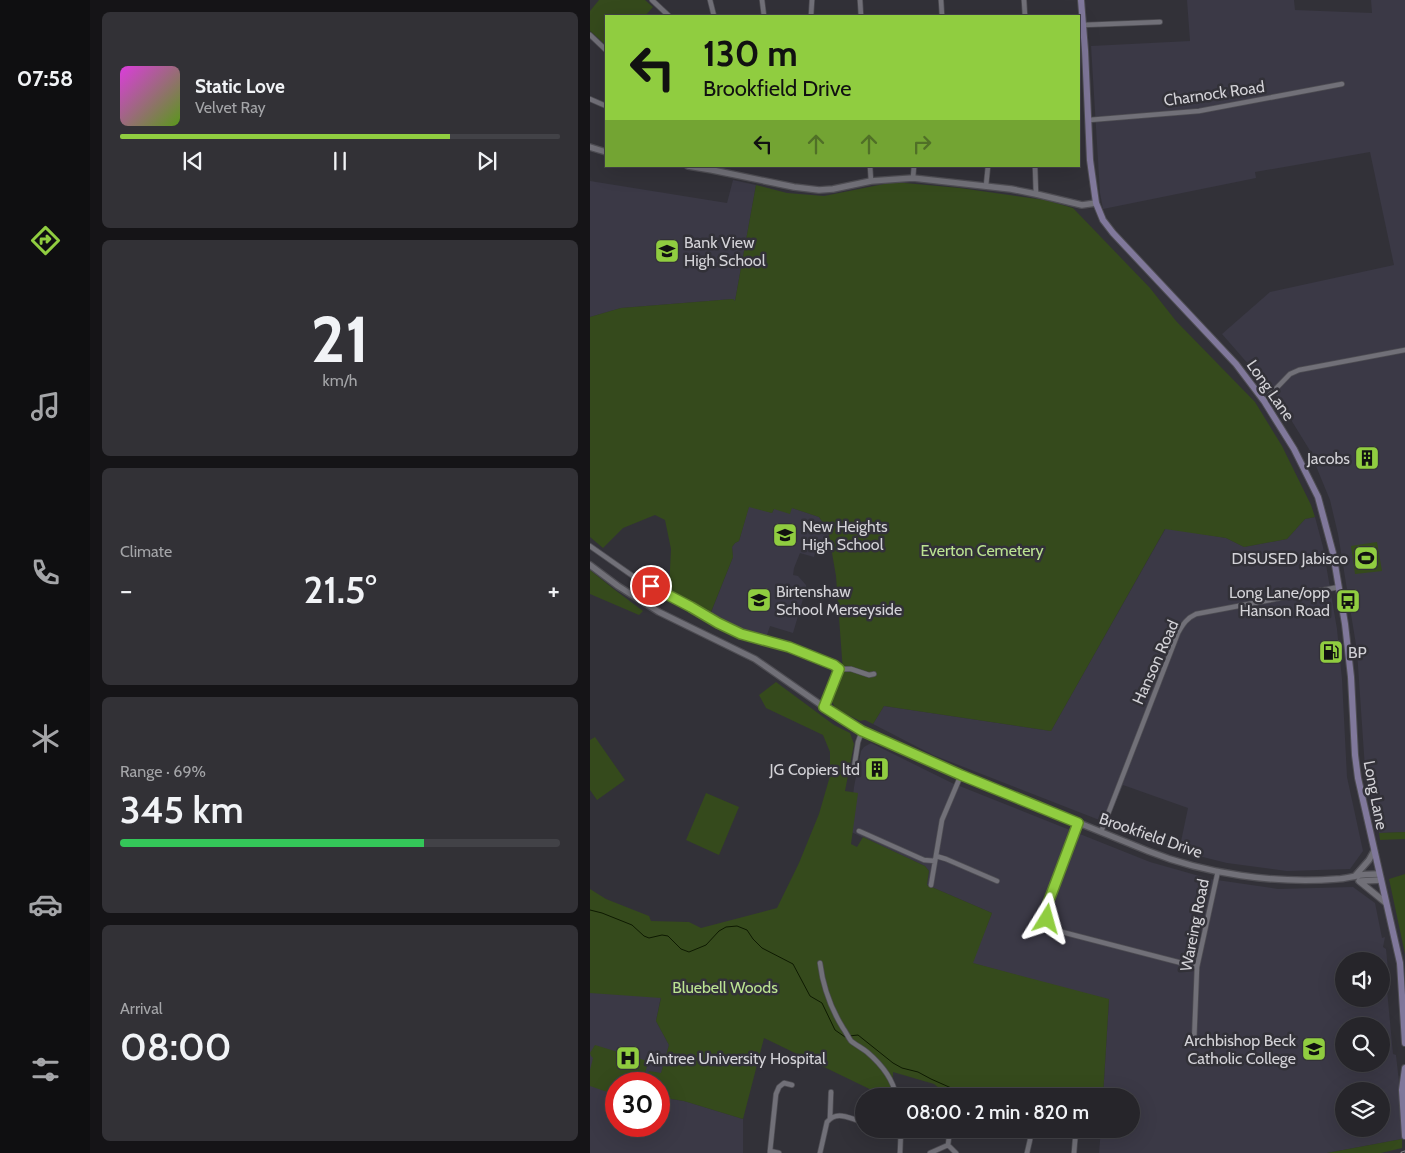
<!DOCTYPE html>
<html lang="en">
<head>
<meta charset="utf-8">
<style>
  body { margin:0; font-family:Cabin,sans-serif; background:#323136; color:#f1f3f6; height:100vh; display:flex; flex-direction:column; font-size:19px; white-space:nowrap }
  * { box-sizing:border-box; margin:0 }
  p { font-size:16px; color:#a4a5a8 }
  .icon { flex:none; width:28px; height:28px; fill:none; stroke:currentColor; stroke-width:2; stroke-linecap:round; stroke-linejoin:round }
  .map { position:relative; flex:1; overflow:hidden }
  .side { display:flex; flex-direction:column; gap:12px; padding:12px; background:#151417; width:500px }
  .side>* { flex:none }
  .guide { position:absolute; left:15px; top:15px; width:475px; height:152px; border-radius:0px; box-shadow:0 5px 20px #0002,0 0 0 1px #424247; background:#90cd40; color:#111; overflow:hidden }
  .buttons { position:absolute; left:745px; top:952px; display:grid; gap:10px }
  .buttons a { display:grid; place-items:center; width:55px; height:55px; border-radius:50%; background:#26252a; box-shadow:0 5px 20px #0002,0 0 0 1px #424247; font-size:25px }
  .speed { position:absolute; left:15px; top:1072px; display:flex; gap:10px; font-size:25px; font-weight:700; text-align:center }
  .speed>* { display:grid; place-content:center; width:65px; height:65px; border-radius:50%; background:#26252a; box-shadow:0 5px 20px #0002,0 0 0 1px #424247; line-height:1 }
  .speed .limit { border:8px solid #d22; background:#fff; color:#111 }
  .pin { position:absolute; display:grid; place-items:center; width:42px; height:42px; color:#fff; margin:-21px; border:2px solid #fff; border-radius:50%; box-shadow:0 1px 5px #0007 }
  .me { position:absolute; width:55px; margin:-28px; rotate:8deg; stroke-linejoin:round; filter:drop-shadow(0 0 4px #0008) }
  .turn { display:flex; align-items:center; gap:18px; height:105px; padding:0 15px; font-size:22px }
  .turn .icon { width:65px; height:65px; stroke-width:2.5 }
  .turn b { display:block; font-size:35px; line-height:42px }
  .lanes { display:flex; align-items:center; height:48px; padding:0 15px; background:#0003; justify-content:center; gap:25px; direction:ltr }
  .lanes .off { opacity:.35 }
  .big { font-size:38px; font-weight:600; line-height:1.1 }
  .side .tile { flex:1; display:flex; flex-direction:column; justify-content:center; gap:8px; min-width:0; padding:0 18px; border-radius:8px; background:#323136 }
  .side .dial { align-items:center; gap:0 }
  .dial b { font-size:65px; line-height:1 }
  .song { display:flex; align-items:center; gap:15px }
  .cover { width:60px; height:60px; border-radius:8px; background:linear-gradient(135deg,hsl(300 70% 55%),hsl(90 70% 35%)) }
  .played { height:5px; border-radius:2px; background:linear-gradient(90deg,#90cd40 75%,#424247 75%) }
  .keys { display:flex; justify-content:space-around; direction:ltr }
  .heat { display:flex; justify-content:space-between; align-items:center; font-size:28px; direction:ltr }
  .charge { height:8px; border-radius:4px; background:linear-gradient(90deg,#34c759 69%,#424247 0) }
  .trip { position:absolute; left:265px; top:1088px; width:285px; height:50px; border-radius:25px; background:#26252a; box-shadow:0 5px 20px #0002,0 0 0 1px #424247; font-weight:600; line-height:50px; text-align:center }
  main { display:flex; flex:1; min-height:0 }
  .menu { display:flex; flex-direction:column; width:90px; justify-content:space-around; align-items:center; background:#0f0f11; color:#a4a5a8 }
  .menu .icon { width:35px; height:35px }
  .menu .active { color:#90cd40 }
  .menu b { font-size:22px; color:#f1f3f6 }
  .map>svg:first-child { display:block }
</style>
</head>
<body>
<main>
<nav class="menu">
<b>07:58</b>
<svg class="icon active" aria-label="directions" viewBox="0 0 24 24"><path d="M12 3l9 9-9 9-9-9zM9 14v-3h6M13 9l2 2-2 2"/></svg>
<svg class="icon" aria-label="music" viewBox="0 0 24 24"><path d="M9 18V5l10-2v13"/><circle cx="6" cy="18" r="3"/><circle cx="16" cy="16" r="3"/></svg>
<svg class="icon" aria-label="phone" viewBox="0 0 24 24"><path d="M5 4h4l2 5-3 2q2 4 5 5l2-3 5 2v4C11 20 4 13 5 4z"/></svg>
<svg class="icon" aria-label="climate" viewBox="0 0 24 24"><path d="M12 3v18M4 7l16 10M4 17L20 7"/></svg>
<svg class="icon" aria-label="car" viewBox="0 0 24 24"><path d="M5 17H2v-5l4-1 3-4h7l3 4 3 1v5h-3M9 17h6M6 11h13"/><circle cx="7" cy="17" r="2"/><circle cx="17" cy="17" r="2"/></svg>
<svg class="icon" aria-label="filters" viewBox="0 0 24 24"><path d="M4 7h16M4 17h16"/><circle cx="9" cy="7" r="2"/><circle cx="15" cy="17" r="2"/></svg>
</nav>
<section class="side">
<div class="tile">
<div class="song"><i class="cover"></i><div><b>Static Love</b><p>Velvet Ray</p></div></div>
<div class="played"></div>
<div class="keys"><svg class="icon" aria-label="previous" viewBox="0 0 24 24"><path d="M18 5L8 12l10 7zM5 5v14"/></svg><svg class="icon" aria-label="pause" viewBox="0 0 24 24"><path d="M8 5v14M16 5v14"/></svg><svg class="icon" aria-label="next" viewBox="0 0 24 24"><path d="M6 5l10 7-10 7zM19 5v14"/></svg></div>
</div>
<div class="tile dial"><b>21</b><p>km/h</p></div>
<div class="tile"><p>Climate</p>
<div class="heat"><a>−</a><b class="big">21.5°</b><a>+</a></div>
</div>
<div class="tile"><p>Range · 69%</p><b class="big">345 km</b><div class="charge"></div></div>
<div class="tile"><p>Arrival</p><b class="big">08:00</b></div>
</section>
<div class="map">
<svg width="815" height="1153" viewBox="0 0 815 1153">
  <rect width="100%" height="100%" fill="#323138"/>
  <path fill="#3b3946" fill-rule="evenodd" d="M597,0H704L705,10L782,13L781,0H815V832L789,833L775,769L767,651L748,534L740,500L719,449L687,397L632,334L680,292L804,265L780,152L665,172L666,178L513,209L510,193L501,46L600,41Z
    M143,180L166,185L145,301L143,299L31,308L0,317V181L137,203Z
    M159,506L182,513L184,509L202,508L229,517L238,530L241,549L230,551L227,553H225L224,557L210,553L204,568L203,575L208,576L216,585V589L203,633L180,626L176,638L152,632L120,615L143,557L142,547L145,543L149,541Z
    M725,517L733,547L747,629L752,679L757,777L773,851L760,869L697,871L637,863L589,851L598,808L533,785L517,823L343,755L283,724L294,706L461,731L576,528L636,538L654,547L697,539L715,519Z
    M281,743L362,783L560,862L620,879L688,889L763,887L785,903L792,938L795,937L793,947L796,949L800,989L797,990L803,1054L806,1055L815,1136H812V1139L737,1153H509L511,1129H541V1096H513L519,1000L382,963L402,913L337,885L339,871L335,866L259,831L264,787L271,751L274,747ZM754,961H791V999H754ZM754,1026H791V1064H754ZM754,1091H791V1129H754Z
    M0,978L72,991L66,1021L79,1045L71,1074L60,1072L55,1084H26V1126H69V1097L94,1101L153,1119V1153H0Z"/>
  <path fill="#354a1c" d="M9,0H55L63,7L55,16H16V45L0,31V11Z
    M304,182L370,188L455,200L483,208L560,288L586,321L665,402L692,446L721,505L725,517L715,519L697,539L654,547L636,538L575,529L461,731L294,706L283,724L275,720L270,721L246,709L241,700L253,672L246,576L238,530L229,517L202,508L200,514L184,509L182,513L159,507L149,541L145,543L142,547L143,557L121,612L79,590L81,549L75,520L65,515L33,528L13,548L0,537V317L31,308L143,299L145,301L166,185L197,193L234,196Z
    M787,542L792,571L765,574L761,546Z
    M0,570L25,590L53,611L49,615L0,594Z
    M186,682L244,725L260,733L264,744L255,791L268,793L261,844L267,847L273,837L335,866L339,871L337,885L402,913L383,963L519,999L513,1096H359L344,1084L303,1072L302,1096H294L174,1038L153,1119L94,1101L69,1097V1084H55L59,1071L71,1073L79,1045L66,1021L71,998L0,993V889L16,899L59,916L61,921L99,922L111,928L187,908L209,863L229,814L240,776V752L233,735L176,708L169,695Z
    M5,737L35,780L7,800L0,790V740Z
    M116,793L149,807L129,855L96,840Z
    M815,832V839L790,840L789,833Z
    M815,874V954L799,879Z
    M5,1045L54,1060L58,1063L52,1084H26V1095L0,1086V1070L3,1058L1,1056L0,1053Z
    M812,1139V1148L791,1153H737Z"/>
  <g fill="none" stroke-linecap="round" stroke-linejoin="round">
    <path stroke="#0e1a01" stroke-width="1" d="M0,910L12,913L42,925L54,936L59,938L72,935L78,936L91,949L99,952L116,945L129,931L136,927L147,926L157,930L163,939L172,948L203,964L220,996L232,1003L245,1030L255,1037
      M259,1036L268,1035L303,1063L312,1068L328,1072L341,1079L368,1091L373,1092H386L393,1096"/>
    <defs>
      <path id="minor" d="M62,0L79,16
        M120,0L124,16
        M172,0L174,16
        M270,0L271,16
        M351,0L352,16
        M434,0L435,16
        M221,16L222,0
        M493,25L570,22
        M0,35L16,50
        M0,99L16,106
        M499,120L609,111L752,84
        M280,166L281,181
        M445,166L446,194
        M323,178L324,166
        M396,186L398,166
        M674,401L700,374L709,370L815,350
        M0,546L47,579L101,607L129,623L151,634L199,647L244,665L249,669L234,707
        M249,669H261L279,675L284,674
        M263,774L268,742L272,731
        M488,823L456,910C458,923 461,925 472,932L607,967
        M269,831L334,860L345,861
        M511,832L588,633C593,624 597,618 606,614L749,587
        M346,856L356,859L407,881
        M341,885L352,820L371,775
        M230,963C233,987 240,1007 253,1028C256,1032 258,1037 261,1041C266,1045 272,1048 277,1052C291,1064 303,1078 306,1096
        M604,1043L607,967L628,871
        M240,1118L241,1092
        M435,1129L440,1133V1140L437,1153
        M408,1131L418,1129
        M358,1145L360,1129
        M180,1151L186,1094L189,1087L194,1083L202,1085
        M180,1153V1151L189,1153
        M230,1153L237,1122C248,1109 261,1120 274,1122
        M310,1153L311,1129
        M340,1153L358,1145L366,1153
        M484,1153L486,1129"/>
      <path id="tertiary" d="M0,147L16,152
        M98,166L122,170L204,187L229,190L243,189L281,181L323,178L421,189L446,194L492,205L506,203
        M0,565L28,586L69,612L165,659L234,707L272,731L371,775L558,851C615,874 686,884 747,879C754,879 760,877 766,876C773,874 781,874 789,874
        M765,876L779,860L784,851
        M769,881L796,903
        M771,881L791,880"/>
      <path id="secondary" d="M491,0L495,50L500,160L506,203L513,220L523,233L646,364L674,401L704,449L728,497L743,553L755,624L761,677L765,755L768,778L810,963L815,1043
        M815,1068L812,1090L815,1136"/>
    </defs>
    <use href="#minor" stroke="#4e4d53" stroke-width="6"/>
    <use href="#tertiary" stroke="#4e4d53" stroke-width="8"/>
    <use href="#secondary" stroke="#4e4d53" stroke-width="8"/>
    <use href="#minor" stroke="#717078" stroke-width="4.5"/>
    <use href="#tertiary" stroke="#717078" stroke-width="5.5"/>
    <use href="#secondary" stroke="#80789b" stroke-width="6"/>
    <defs>
      <path id="rail" d="M812,1153L815,1152"/>
    </defs>
    <use href="#rail" stroke="#838288" stroke-width="3"/>
    <use href="#rail" stroke="#323138" stroke-width="1" stroke-dasharray="4" stroke-linecap="butt"/>
  </g>
  <g fill="none" stroke-linecap="round" stroke-linejoin="round">
    <defs>
      <path id="route" d="M61,586L101,607L128,623L151,634L199,647L244,665L249,669L234,707L272,731L371,775L488,823L458,903L456,910L457,919"/>
    </defs>
    <use href="#route" stroke="#5e852a" stroke-width="12"/>
    <use href="#route" stroke="#90cd40" stroke-width="9"/>
  </g>
  <defs>
    <symbol id="school-square" viewBox="-11 -11 22 22"><rect x="-9" y="-9" width="18" height="18" rx="4" fill="#90cd40" stroke="#323138"/><path d="M0-5L7-2L0 1L-7-2ZM-4 1L0 2.5L4 1V4Q0 6-4 4Z" fill="#111"/></symbol>
    <symbol id="building-square" viewBox="-11 -11 22 22"><rect x="-9" y="-9" width="18" height="18" rx="4" fill="#90cd40" stroke="#323138"/><path d="M-4-6H4V6H1V3H-1V6H-4ZM-2.5-4.3h1.7v1.8h-1.7ZM.8-4.3h1.7v1.8H.8ZM-2.5-1h1.7V.8h-1.7ZM.8-1h1.7V.8H.8Z" fill="#111"/></symbol>
    <symbol id="stadium-square" viewBox="-11 -11 22 22"><rect x="-9" y="-9" width="18" height="18" rx="4" fill="#90cd40" stroke="#323138"/><path d="M0-5a6.5 5 0 1 0 0 10a6.5 5 0 1 0 0-10ZM-3.5-1.8h7v3.6h-7Z" fill="#111"/></symbol>
    <symbol id="bus-square" viewBox="-11 -11 22 22"><rect x="-9" y="-9" width="18" height="18" rx="4" fill="#90cd40" stroke="#323138"/><path d="M-5-6H5V4H4V6H2V4H-2V6H-4V4H-5ZM-3.5-4V0h7V-4ZM-3.5 1.2v1.5H-2V1.2ZM2 1.2v1.5H3.5V1.2Z" fill="#111"/></symbol>
    <symbol id="fuel-square" viewBox="-11 -11 22 22"><rect x="-9" y="-9" width="18" height="18" rx="4" fill="#90cd40" stroke="#323138"/><path d="M-5.5-6h7V0h2V4h1.3V-2.5L3-4.5l.8-.8L6-3V5H2.5V1h-1V6h-7ZM-4.2-4.7v3.2H.2V-4.7Z" fill="#111"/></symbol>
    <symbol id="hospital-square" viewBox="-11 -11 22 22"><rect x="-9" y="-9" width="18" height="18" rx="4" fill="#90cd40" stroke="#323138"/><path d="M-5-5h3v3.5h4V-5h3V5h-3V1.5h-4V5h-3Z" fill="#111"/></symbol>
  </defs>
  <g fill-rule="evenodd">
    <use href="#school-square" x="63" y="237" width="28" height="28"/>
    <use href="#building-square" x="763" y="444" width="28" height="28"/>
    <use href="#school-square" x="181" y="521" width="28" height="28"/>
    <use href="#stadium-square" x="762" y="544" width="28" height="28"/>
    <use href="#school-square" x="155" y="586" width="28" height="28"/>
    <use href="#bus-square" x="744" y="587" width="28" height="28"/>
    <use href="#fuel-square" x="727" y="638" width="28" height="28"/>
    <use href="#building-square" x="273" y="755" width="28" height="28"/>
    <use href="#school-square" x="710" y="1035" width="28" height="28"/>
    <use href="#hospital-square" x="24" y="1044" width="28" height="28"/>
  </g>
  <g text-anchor="middle" stroke-width="5" stroke-linejoin="round" paint-order="stroke">
    <g font-size="16" fill="#d3d2d7" stroke="#323138">
      <text transform="translate(624 93) rotate(-8)" y="6">Charnock Road</text>
      <text transform="translate(681 390) rotate(55)" y="6">Long Lane</text>
      <text transform="translate(565 662) rotate(-66)" y="6">Hanson Road</text>
      <text transform="translate(786 795) rotate(79)" y="6">Long Lane</text>
      <text transform="translate(561 835) rotate(19)" y="6">Brookfield Drive</text>
      <text transform="translate(604 925) rotate(-79)" y="6">Wareing Road</text>
    </g>
    <g font-size="16" fill="#d3d2d7" stroke="#323138" text-anchor="start">
      <text x="94" y="248">Bank View<tspan x="94" dy="18">High School</tspan></text>
      <text x="760" y="464" text-anchor="end">Jacobs</text>
      <text x="212" y="532">New Heights<tspan x="212" dy="18">High School</tspan></text>
      <text x="758" y="564" text-anchor="end">DISUSED Jabisco</text>
      <text x="186" y="597">Birtenshaw<tspan x="186" dy="18">School Merseyside</tspan></text>
      <text x="740" y="598" text-anchor="end">Long Lane/opp<tspan x="740" dy="18">Hanson Road</tspan></text>
      <text x="758" y="658">BP</text>
      <text x="270" y="775" text-anchor="end">JG Copiers ltd</text>
      <text x="706" y="1046" text-anchor="end">Archbishop Beck<tspan x="706" dy="18">Catholic College</tspan></text>
      <text x="56" y="1064">Aintree University Hospital</text>
    </g>
    <g font-size="16" fill="#bbe392" stroke="#323138">
      <text x="392" y="556">Everton Cemetery</text>
      <text x="135" y="993">Bluebell Woods</text>
    </g>
  </g>
</svg>
<div class="buttons">
<a><svg class="icon" aria-label="sound" viewBox="0 0 24 24"><path d="M4 9h4l5-4v14l-5-4H4zM17 9q2 3 0 6"/></svg></a>
<a><svg class="icon" aria-label="search" viewBox="0 0 24 24"><circle cx="10" cy="10" r="6"/><path d="M15 15l6 6"/></svg></a>
<a><svg class="icon" aria-label="layers" viewBox="0 0 24 24"><path d="M12 4l9 5-9 5-9-5zM3 14l9 5 9-5"/></svg></a>
</div>
<div class="speed"><div class="limit">30</div></div>
<div class="pin" style="left:61px;top:586px;background:#d93025"><svg class="icon" aria-label="arrive" viewBox="0 0 24 24"><path d="M6 21V4h12l-3 4 3 4H6"/></svg></div>
<svg class="me" style="left:457px;top:919px" viewBox="-20 -20 40 40"><path d="M0-17L14 15 0 8-14 15z" fill="#90cd40" stroke="#fff" stroke-width="4"/></svg>
<div class="trip">08:00 · 2 min · 820 m</div>
<div class="guide">
<div class="turn"><svg class="icon" aria-label="left" viewBox="0 0 24 24"><path d="M17 20v-9H6M10 6l-5 5 5 5"/></svg><div><b>130 m</b>Brookfield Drive</div></div>
<div class="lanes"><svg class="icon" aria-label="left" viewBox="0 0 24 24"><path d="M17 20v-9H6M10 6l-5 5 5 5"/></svg><svg class="icon off" aria-label="ahead" viewBox="0 0 24 24"><path d="M12 20V5M6 11l6-6 6 6"/></svg><svg class="icon off" aria-label="ahead" viewBox="0 0 24 24"><path d="M12 20V5M6 11l6-6 6 6"/></svg><svg class="icon off" aria-label="right" viewBox="0 0 24 24"><path d="M7 20v-9h11M14 6l5 5-5 5"/></svg></div>
</div>
</div>
</main>
</body>
</html>
